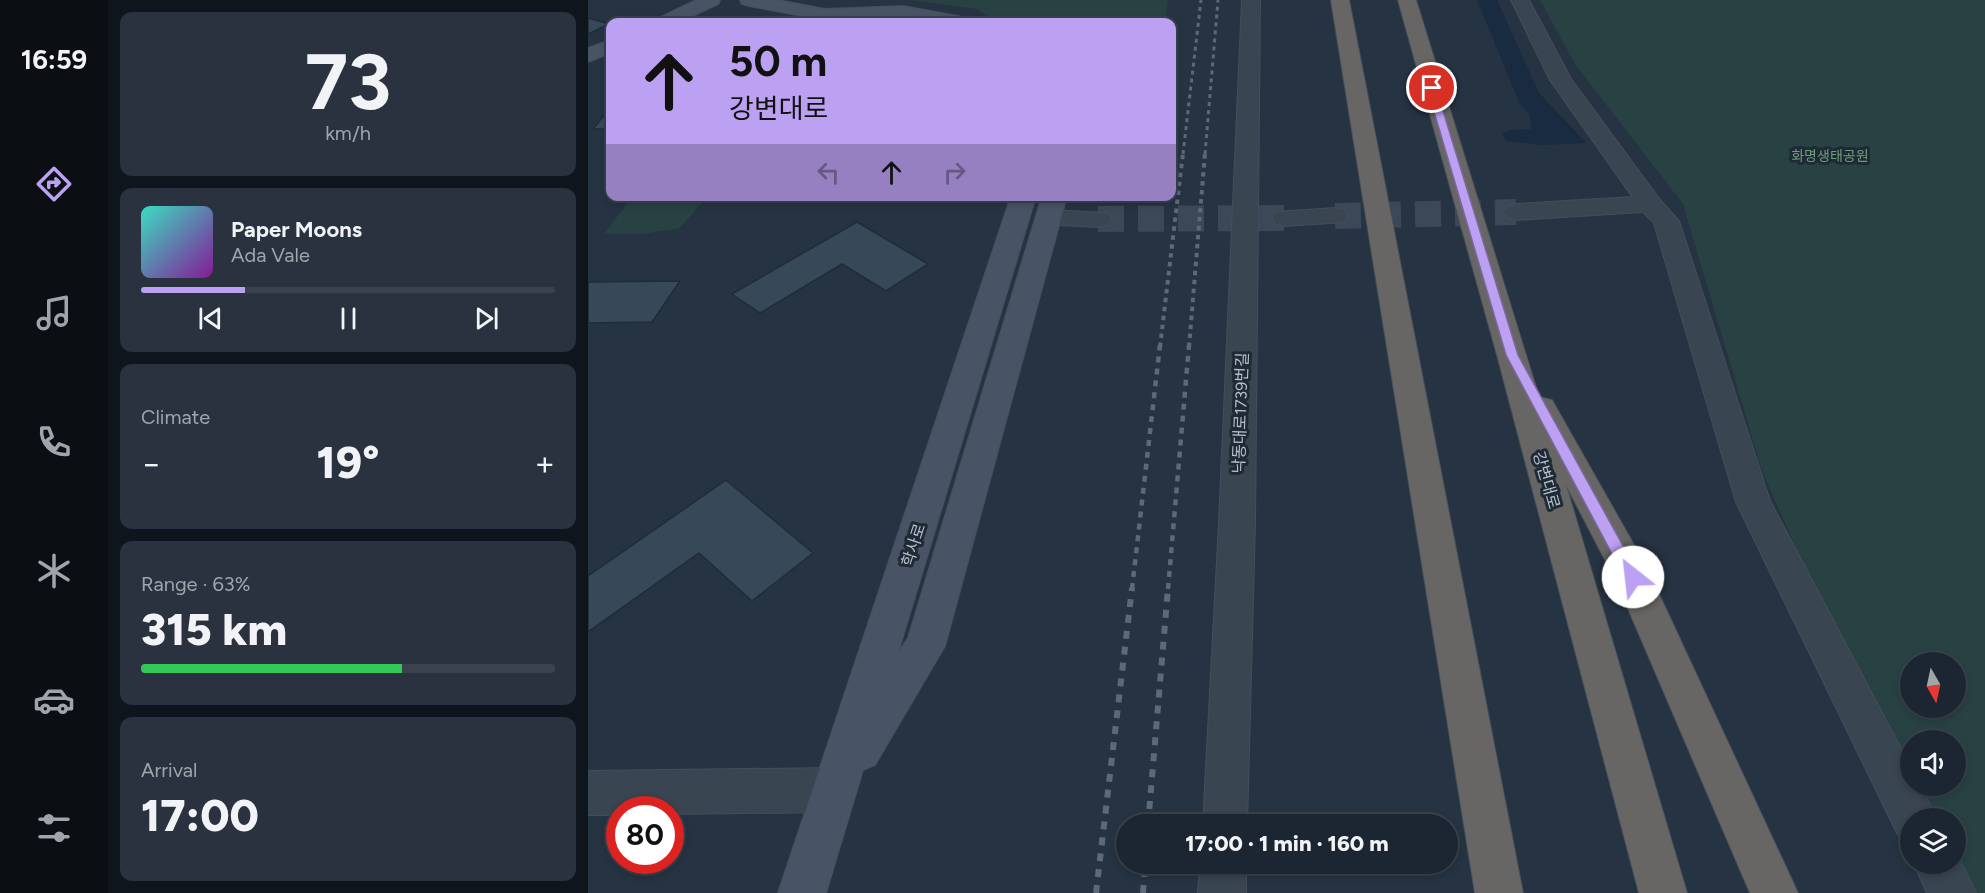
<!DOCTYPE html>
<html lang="en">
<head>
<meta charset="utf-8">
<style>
  body { margin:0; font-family:Figtree,"Noto Sans KR",sans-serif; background:#29323e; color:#f1f3f6; height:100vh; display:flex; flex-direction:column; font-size:22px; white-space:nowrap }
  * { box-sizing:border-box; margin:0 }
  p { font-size:20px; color:#a0a5ac }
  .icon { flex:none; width:33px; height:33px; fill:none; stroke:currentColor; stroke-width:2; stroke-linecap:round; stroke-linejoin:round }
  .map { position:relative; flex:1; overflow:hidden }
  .details { display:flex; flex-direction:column; gap:12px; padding:12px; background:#0f151c; width:480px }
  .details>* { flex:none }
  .top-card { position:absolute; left:18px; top:18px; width:570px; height:183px; border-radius:12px; box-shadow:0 3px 9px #0003,0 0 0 2px #3a434d; background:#bca0f2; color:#111; overflow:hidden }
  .needle { width:39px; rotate:171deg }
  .controls { position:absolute; left:1312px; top:652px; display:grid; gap:12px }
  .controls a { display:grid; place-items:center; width:66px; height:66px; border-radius:50%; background:#1c2632; box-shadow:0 3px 9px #0003,0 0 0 2px #3a434d; font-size:30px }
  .speed { position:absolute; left:18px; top:796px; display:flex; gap:12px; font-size:30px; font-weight:700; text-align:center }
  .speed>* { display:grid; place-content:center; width:78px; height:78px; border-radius:50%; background:#1c2632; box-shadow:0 3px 9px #0003,0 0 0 2px #3a434d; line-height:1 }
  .speed .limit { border:9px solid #d22; background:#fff; color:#111 }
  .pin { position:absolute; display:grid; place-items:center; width:51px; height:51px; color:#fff; margin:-26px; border:3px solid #fff; border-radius:50%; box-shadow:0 2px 6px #0007 }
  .me { position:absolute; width:66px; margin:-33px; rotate:331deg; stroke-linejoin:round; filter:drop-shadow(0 0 4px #0008) }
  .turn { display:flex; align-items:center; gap:21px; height:126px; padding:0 24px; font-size:27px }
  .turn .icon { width:78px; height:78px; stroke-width:2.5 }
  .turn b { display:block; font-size:42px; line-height:51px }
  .lanes { display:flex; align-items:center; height:57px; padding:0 24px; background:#0003; justify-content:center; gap:30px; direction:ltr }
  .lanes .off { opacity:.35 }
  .big { font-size:45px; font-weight:800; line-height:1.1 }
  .details .card { flex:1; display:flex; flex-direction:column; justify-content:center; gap:9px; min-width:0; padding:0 21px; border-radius:12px; background:#29323e }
  .details .dial { align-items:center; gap:0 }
  .dial b { font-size:78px; line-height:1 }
  .song { display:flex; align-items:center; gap:18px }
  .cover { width:72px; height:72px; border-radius:9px; background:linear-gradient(135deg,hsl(170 70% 55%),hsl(290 70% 35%)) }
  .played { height:6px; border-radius:3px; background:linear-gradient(90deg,#bca0f2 25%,#3a434d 25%) }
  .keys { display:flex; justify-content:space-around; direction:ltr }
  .heat { display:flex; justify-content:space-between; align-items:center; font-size:33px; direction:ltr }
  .charge { height:9px; border-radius:4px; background:linear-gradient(90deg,#34c759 63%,#3a434d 0) }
  .trip { position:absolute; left:528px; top:814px; width:342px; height:60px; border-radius:30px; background:#1c2632; box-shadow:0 3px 9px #0003,0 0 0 2px #3a434d; font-weight:800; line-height:60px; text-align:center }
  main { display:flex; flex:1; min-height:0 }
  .tab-bar { display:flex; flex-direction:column; width:108px; justify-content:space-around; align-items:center; background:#0b0f14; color:#a0a5ac }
  .tab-bar .icon { width:42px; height:42px }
  .tab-bar .current { color:#bca0f2 }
  .tab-bar b { font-size:27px; color:#f1f3f6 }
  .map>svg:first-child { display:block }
</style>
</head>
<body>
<main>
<nav class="tab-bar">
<b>16:59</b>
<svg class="icon current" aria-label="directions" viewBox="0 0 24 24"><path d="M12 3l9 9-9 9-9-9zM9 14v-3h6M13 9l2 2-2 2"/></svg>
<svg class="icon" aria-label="music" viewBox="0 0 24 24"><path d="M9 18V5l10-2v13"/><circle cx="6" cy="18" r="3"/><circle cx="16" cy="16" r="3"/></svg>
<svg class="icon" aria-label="phone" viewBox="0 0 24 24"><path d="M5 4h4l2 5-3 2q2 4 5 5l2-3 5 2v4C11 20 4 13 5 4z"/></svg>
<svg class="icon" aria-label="climate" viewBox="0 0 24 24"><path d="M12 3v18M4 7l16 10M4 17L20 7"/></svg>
<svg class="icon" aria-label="car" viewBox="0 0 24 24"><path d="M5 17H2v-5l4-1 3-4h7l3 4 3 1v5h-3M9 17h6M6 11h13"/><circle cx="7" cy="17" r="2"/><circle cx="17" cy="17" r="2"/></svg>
<svg class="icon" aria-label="filters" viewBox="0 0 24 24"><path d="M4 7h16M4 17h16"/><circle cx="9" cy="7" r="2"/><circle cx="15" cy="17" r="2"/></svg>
</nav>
<section class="details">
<div class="card dial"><b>73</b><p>km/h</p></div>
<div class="card">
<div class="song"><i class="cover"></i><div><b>Paper Moons</b><p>Ada Vale</p></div></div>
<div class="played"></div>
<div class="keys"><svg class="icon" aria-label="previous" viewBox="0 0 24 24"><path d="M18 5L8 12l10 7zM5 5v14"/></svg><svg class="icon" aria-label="pause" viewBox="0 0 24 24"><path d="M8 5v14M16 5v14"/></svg><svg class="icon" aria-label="next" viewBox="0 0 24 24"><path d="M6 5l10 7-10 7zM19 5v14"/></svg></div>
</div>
<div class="card"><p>Climate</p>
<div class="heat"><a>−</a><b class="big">19°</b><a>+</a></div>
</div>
<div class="card"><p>Range · 63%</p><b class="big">315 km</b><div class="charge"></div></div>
<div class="card"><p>Arrival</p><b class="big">17:00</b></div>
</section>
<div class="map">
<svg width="1397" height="893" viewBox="0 0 1397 893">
  <rect width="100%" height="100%" fill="#263342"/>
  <path fill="#284143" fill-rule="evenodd" d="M321,0H580L577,22H409L388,9Z
    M952,0H1397V893H1360L1368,864V819H1327L1174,471L1095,204L987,64ZM1323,663H1368V708H1323ZM1323,741H1368V786H1323Z
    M44,197H119L92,228L55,234H16Z"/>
  <path fill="#182b41" d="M889,0H909L951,93L998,143L952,145L918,141L914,134L922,130L943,129L942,116L931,102Z"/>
  <path fill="#374858" stroke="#212c39" stroke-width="1.5" d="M0,18L21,24L0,34Z
    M22,108V129H5Z
    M269,222L340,264L298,291L254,264L172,313L144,294Z
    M92,281L64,322L0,323V282Z
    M138,480L225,553L164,601L111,553L0,632V576Z"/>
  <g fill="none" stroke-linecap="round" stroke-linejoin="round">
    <path stroke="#3c4857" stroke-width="26" stroke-dasharray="26 14" stroke-linecap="butt" d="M747,216L928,212
      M510,219L697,218"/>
    <defs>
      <path id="minor" d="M923,0H941L983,79L1075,204L1071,209L1062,212L1053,209L962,80Z
        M247,768L263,774L269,790L263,806L247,812L82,814V810H32V815H0V771Z"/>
      <path id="tertiary" d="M654,0H672L667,523L659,825H615L631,523Z
        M1062,196L1071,199L1091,221L1182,501L1323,768V786H1333L1348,819H1323V840L1310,835L1148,502L1066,223L1055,212L928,220L919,217L915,212L919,207L928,204Z
        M747,208L756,210L760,216L756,222L697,226L688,224L684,218L688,212Z
        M462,210L519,213L523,219L519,225L510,227L453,224L449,218L453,212Z
        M1368,853L1388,893H1339L1326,864H1368Z
        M612,864H658V893H610Z"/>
      <path id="secondary" d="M108,0H132L130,4L92,22H68L71,18Z
        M152,0H190L237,9L315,6L370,16L377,18L380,22H341L315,18L246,22L161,6L154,4Z
        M22,40V53L0,62V48Z
        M423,196H448L310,653L320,638L454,196H479L357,646L287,765L275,770L238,893H190Z"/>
      <path id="trunk" d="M743,0H761L935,893H887Z
        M810,0H828L951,397L964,400L1058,566L1210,893H1162L1029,583L978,485L1099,893H1051L909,355Z"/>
    </defs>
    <use href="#minor" stroke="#444e5b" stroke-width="2"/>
    <use href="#tertiary" stroke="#444e5b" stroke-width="2"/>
    <use href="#secondary" stroke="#444e5b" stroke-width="2"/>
    <use href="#trunk" stroke="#45505c" stroke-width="2"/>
    <use href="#minor" fill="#3a4552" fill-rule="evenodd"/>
    <use href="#tertiary" fill="#3a4552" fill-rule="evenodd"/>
    <use href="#secondary" fill="#485465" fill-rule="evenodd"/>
    <use href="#trunk" fill="#686664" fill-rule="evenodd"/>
    <path stroke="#5c6979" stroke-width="3" stroke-dasharray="4 4" stroke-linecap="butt" d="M595,154L613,0
      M617,154L630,0"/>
    <path stroke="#5c6979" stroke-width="4" stroke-dasharray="4.5 4.5" stroke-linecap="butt" d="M572,347L595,153
      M601,347L617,153"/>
    <path stroke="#5c6979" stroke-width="4.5" stroke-dasharray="6 6" stroke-linecap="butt" d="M544,589L572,345
      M580,589L601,345"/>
    <path stroke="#5c6979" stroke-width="6" stroke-dasharray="8 8" stroke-linecap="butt" d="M560,825L580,588
      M508,893L544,588
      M555,893L557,864"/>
  </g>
  <path fill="#bca0f2" stroke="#7a689d" stroke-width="1.5" d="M844,85L848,88L930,355L1050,573L1052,577L1050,582L1045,584L1039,582L918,355L839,88Z"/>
  <g text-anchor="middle" stroke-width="6" stroke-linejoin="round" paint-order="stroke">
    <g font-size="14" fill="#6d9d76" stroke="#1f2a37">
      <text x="1242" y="161">화명생태공원</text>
    </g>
    <g font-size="16" fill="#b7c0cc" stroke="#1f2a37">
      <text transform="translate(652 413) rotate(-88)" y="6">낙동대로1739번길</text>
      <text transform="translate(959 480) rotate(74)" y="6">강변대로</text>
      <text transform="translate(325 545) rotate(-72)" y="6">학사로</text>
    </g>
  </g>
</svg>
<div class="controls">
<a><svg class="needle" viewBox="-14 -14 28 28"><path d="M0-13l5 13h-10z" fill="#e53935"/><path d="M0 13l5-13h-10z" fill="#a0a5ac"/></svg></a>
<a><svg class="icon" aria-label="sound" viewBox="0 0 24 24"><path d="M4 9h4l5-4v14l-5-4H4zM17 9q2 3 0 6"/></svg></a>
<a><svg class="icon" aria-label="layers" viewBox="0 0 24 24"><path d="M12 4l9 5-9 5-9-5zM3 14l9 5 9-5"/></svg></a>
</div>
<div class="speed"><div class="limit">80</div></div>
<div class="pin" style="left:844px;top:88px;background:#d93025"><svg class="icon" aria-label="arrive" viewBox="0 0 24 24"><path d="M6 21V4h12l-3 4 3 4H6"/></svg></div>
<svg class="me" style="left:1045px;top:577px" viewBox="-20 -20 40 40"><circle r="19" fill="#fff"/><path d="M0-13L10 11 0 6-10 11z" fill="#bca0f2"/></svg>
<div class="trip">17:00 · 1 min · 160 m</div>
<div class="top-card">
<div class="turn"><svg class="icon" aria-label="ahead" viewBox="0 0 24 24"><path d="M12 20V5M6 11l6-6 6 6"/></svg><div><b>50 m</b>강변대로</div></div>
<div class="lanes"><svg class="icon off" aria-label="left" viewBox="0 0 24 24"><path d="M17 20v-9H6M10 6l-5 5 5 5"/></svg><svg class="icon" aria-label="ahead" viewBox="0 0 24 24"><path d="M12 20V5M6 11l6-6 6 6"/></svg><svg class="icon off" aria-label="right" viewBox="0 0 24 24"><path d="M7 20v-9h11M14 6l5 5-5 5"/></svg></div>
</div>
</div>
</main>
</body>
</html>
